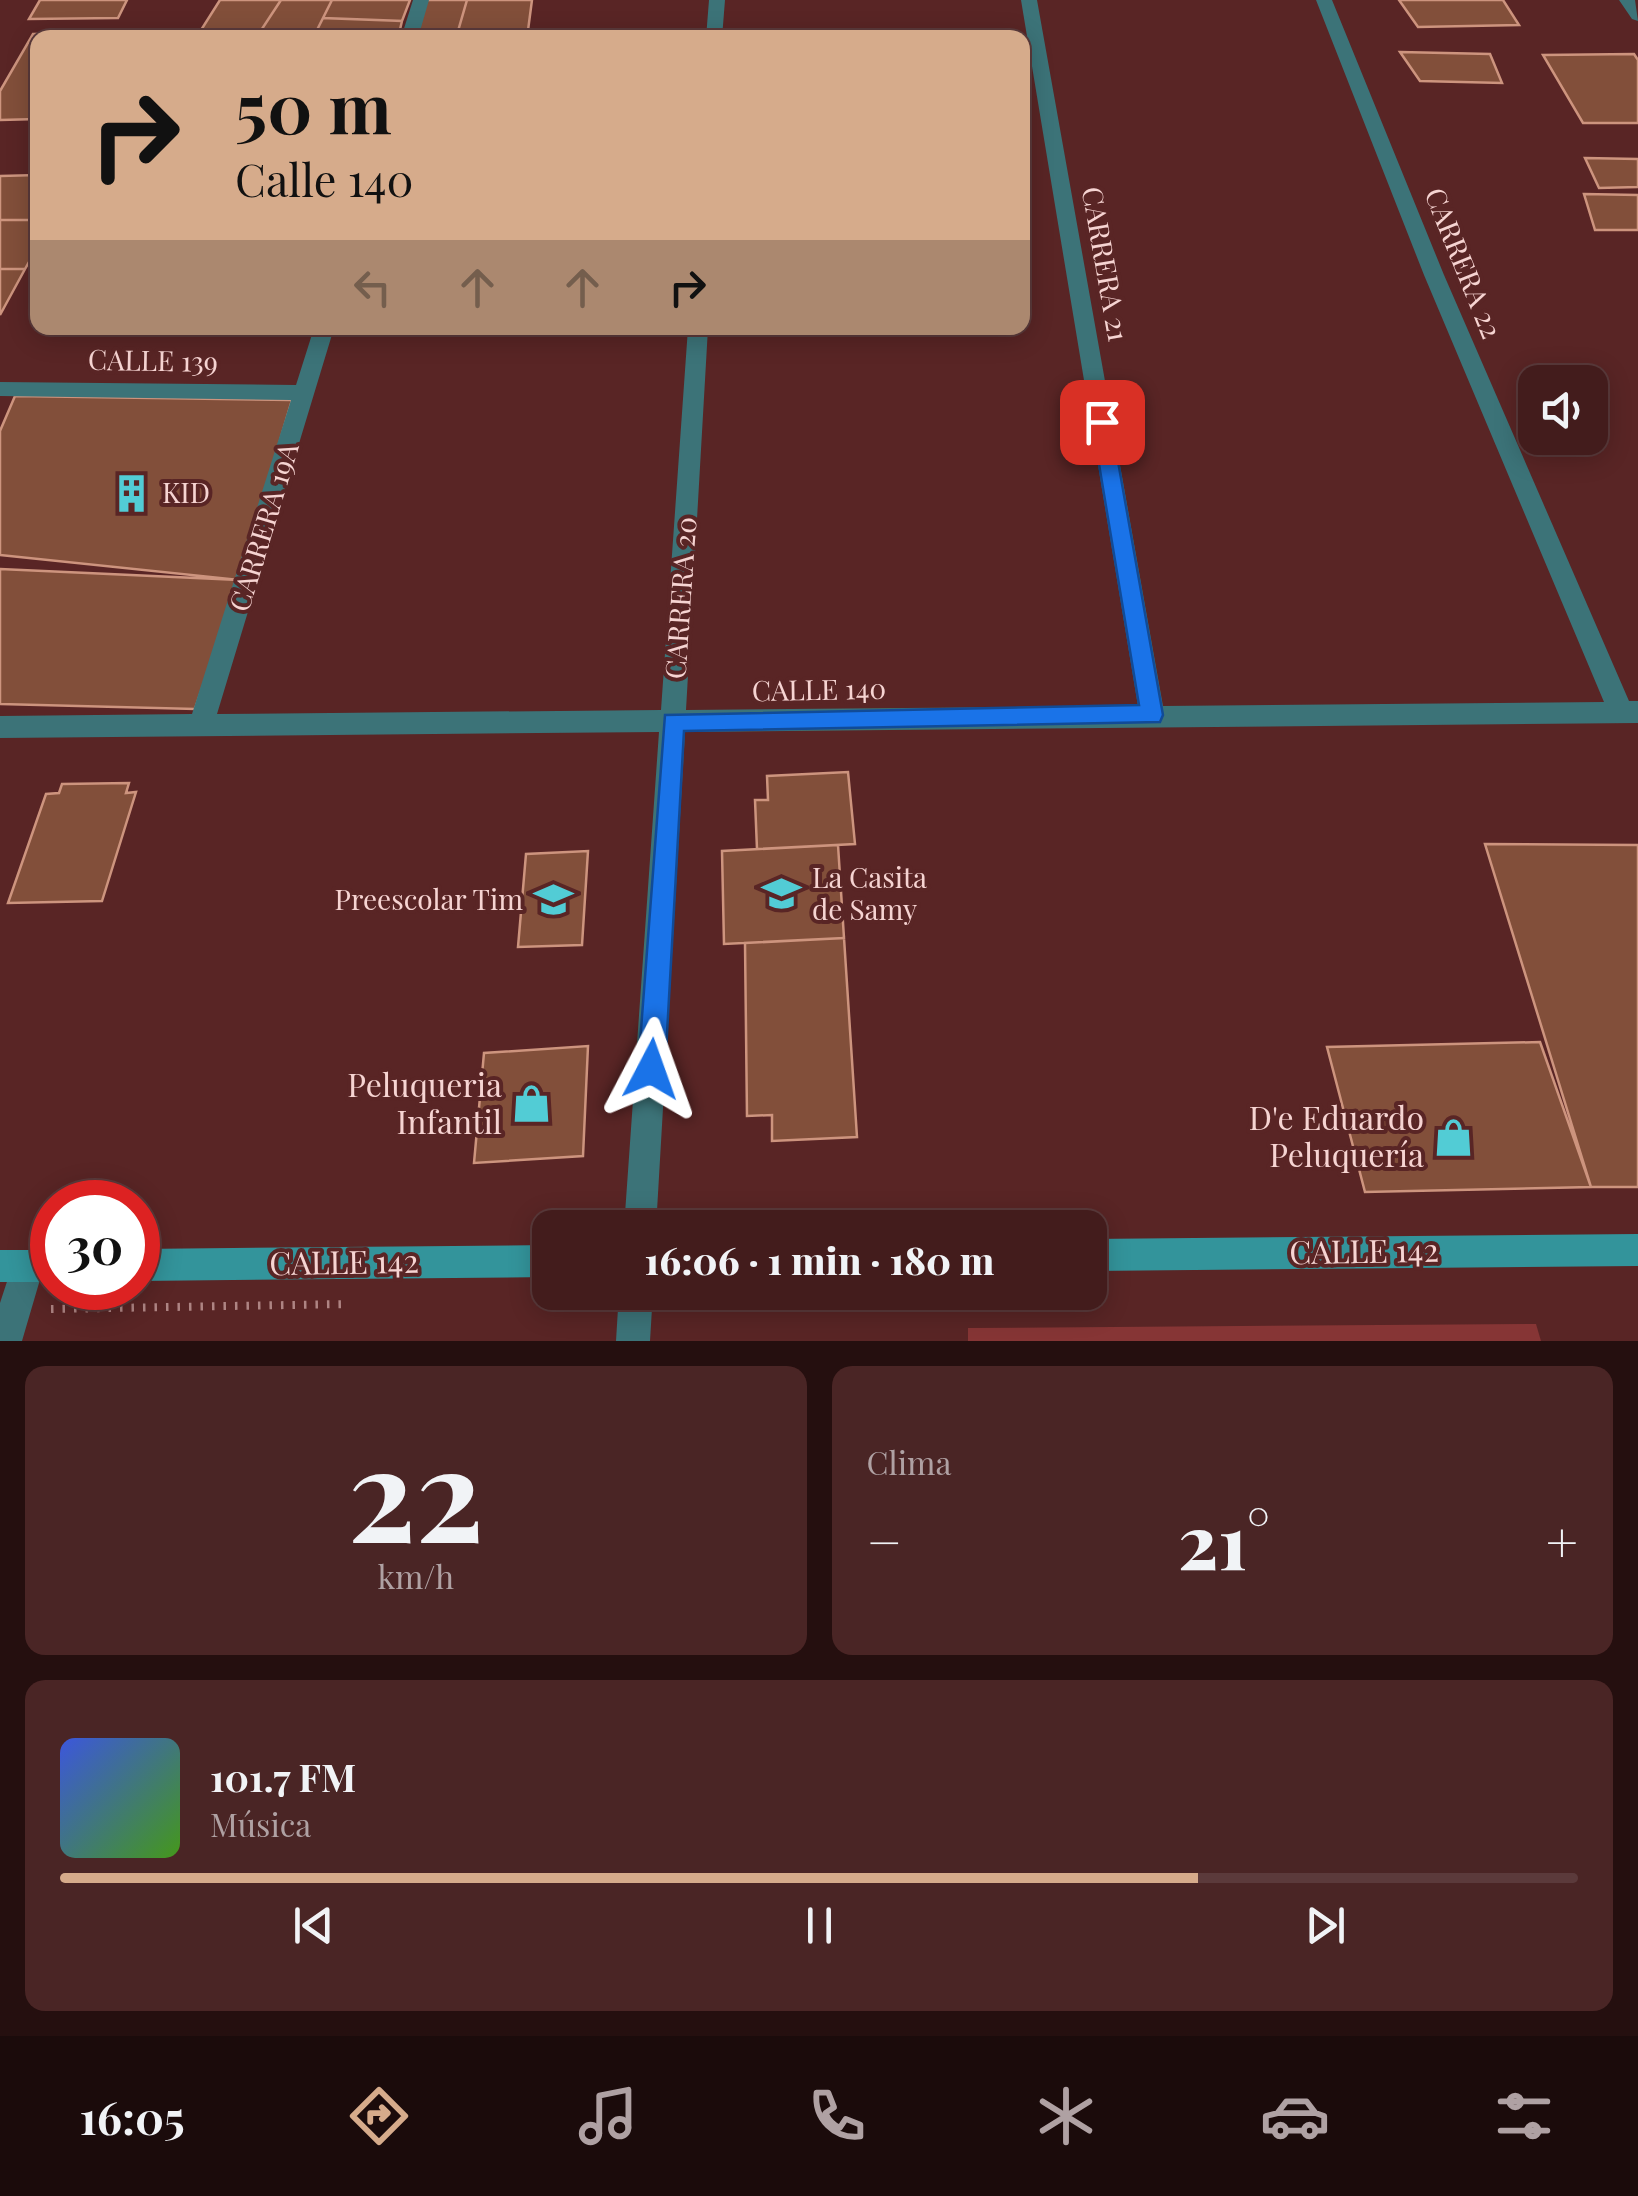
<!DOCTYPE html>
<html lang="es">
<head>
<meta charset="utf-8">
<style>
  body { margin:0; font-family:"Playfair Display",serif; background:#4a2525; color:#f1f3f6; height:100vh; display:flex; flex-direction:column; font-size:38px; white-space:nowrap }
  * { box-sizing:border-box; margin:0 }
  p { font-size:32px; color:#afa1a3 }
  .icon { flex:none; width:55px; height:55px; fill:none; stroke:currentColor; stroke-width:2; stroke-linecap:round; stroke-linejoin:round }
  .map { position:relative; height:1341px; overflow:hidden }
  .panel { display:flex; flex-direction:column; gap:25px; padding:25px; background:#250f0f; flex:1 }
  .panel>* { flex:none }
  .top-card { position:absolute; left:30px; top:30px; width:1000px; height:305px; border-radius:20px; box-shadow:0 5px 25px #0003,0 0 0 2px #5b3a3b; background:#d6ab8b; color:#111; overflow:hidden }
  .fabs { position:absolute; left:1518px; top:365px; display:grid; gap:20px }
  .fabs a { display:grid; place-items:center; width:90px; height:90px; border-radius:20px; background:#431c1c; box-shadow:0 5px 25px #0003,0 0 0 2px #5b3a3b; font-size:50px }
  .speed { position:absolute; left:30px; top:1180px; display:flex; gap:20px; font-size:50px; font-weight:700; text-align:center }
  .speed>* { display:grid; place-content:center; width:130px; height:130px; border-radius:50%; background:#431c1c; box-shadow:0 5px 25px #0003,0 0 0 2px #5b3a3b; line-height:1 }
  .speed .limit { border:15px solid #d22; background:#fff; color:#111 }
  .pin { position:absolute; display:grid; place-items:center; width:85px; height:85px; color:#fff; margin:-42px; border-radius:20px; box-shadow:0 5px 15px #0006 }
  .me { position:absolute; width:110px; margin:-55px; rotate:4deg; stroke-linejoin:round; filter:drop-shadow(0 0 8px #0008) }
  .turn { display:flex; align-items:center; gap:35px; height:210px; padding:0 40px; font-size:45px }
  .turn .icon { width:130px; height:130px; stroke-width:2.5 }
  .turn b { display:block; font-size:70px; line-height:85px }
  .lanes { display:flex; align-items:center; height:95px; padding:0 40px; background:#0003; justify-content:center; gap:50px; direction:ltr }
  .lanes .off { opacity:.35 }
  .big { font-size:75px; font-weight:800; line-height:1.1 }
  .panel .tile { flex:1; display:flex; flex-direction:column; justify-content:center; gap:15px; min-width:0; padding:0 35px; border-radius:20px; background:#4a2525 }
  .panel .dial { align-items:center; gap:0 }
  .dial b { font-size:130px; line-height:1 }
  .song { display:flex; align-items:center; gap:30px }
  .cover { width:120px; height:120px; border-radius:15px; background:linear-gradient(135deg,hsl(230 70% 55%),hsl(100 70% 35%)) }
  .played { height:10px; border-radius:5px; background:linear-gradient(90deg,#d6ab8b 75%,#5b3a3b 75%) }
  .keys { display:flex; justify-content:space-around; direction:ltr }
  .heat { display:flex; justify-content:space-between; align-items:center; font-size:55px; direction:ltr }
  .panel .tiles { flex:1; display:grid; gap:25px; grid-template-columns:1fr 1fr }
  .tile:last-child { grid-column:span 2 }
  .trip { position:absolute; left:532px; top:1210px; width:575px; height:100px; border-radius:20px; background:#431c1c; box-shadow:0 5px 25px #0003,0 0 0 2px #5b3a3b; font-weight:800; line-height:100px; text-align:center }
  .tabs { display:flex; height:160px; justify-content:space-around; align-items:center; background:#1b0b0b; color:#afa1a3 }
  .tabs .icon { width:70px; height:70px }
  .tabs .current { color:#d6ab8b }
  .tabs b { font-size:45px; color:#f1f3f6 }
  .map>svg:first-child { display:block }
</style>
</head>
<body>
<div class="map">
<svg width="1638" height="1341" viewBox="0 0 1638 1341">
  <rect width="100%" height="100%" fill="#592525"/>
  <path fill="#863535" d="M1536,1324L1541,1341H968V1328Z"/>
  <path fill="#824f3a" stroke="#cd947e" stroke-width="2.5" d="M40,0H127L118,18L29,19Z
    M220,0H281L256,38H196Z
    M281,0H332L313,38H256Z
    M332,0H410L402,21L323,18Z
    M425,0H467L456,38H414Z
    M467,0H532L527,38H456Z
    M1399,0H1503L1519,25L1418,27Z
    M323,18L402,21L398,38H313Z
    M145,32L142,38H38V119L0,120V91L33,34Z
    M1400,52L1490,54L1502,83L1420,81Z
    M1634,54L1638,60V123H1583L1543,55Z
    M1585,158L1638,159V187L1599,188Z
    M38,175V220H0V176Z
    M1584,194L1638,195V230H1595Z
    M0,220H38V246L25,269H0Z
    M0,269H25L0,315Z
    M15,396L292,400L239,580L0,555V431Z
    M0,569L239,580L195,709L0,704Z
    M848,772L855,844L757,849L755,800H768L767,776Z
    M129,783L126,793L136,792L102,901L8,903L46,794L59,793L62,784Z
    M1485,844L1638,845V1187H1591Z
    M838,845L844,938L724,944L722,851Z
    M588,851L582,945L518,947L526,854Z
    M844,938L857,1137L772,1141V1115L747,1116L745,943Z
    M1540,1042L1591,1187L1365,1192L1327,1047Z
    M588,1046L583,1156L474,1163L484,1053Z"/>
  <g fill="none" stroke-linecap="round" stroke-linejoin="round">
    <path stroke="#ae8483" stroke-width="8" stroke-dasharray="2.5 9" stroke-linecap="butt" d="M965,1228L1077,1227
      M671,1299L1089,1293
      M546,1301L599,1300
      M51,1309L349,1304"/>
    <path fill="#3c7378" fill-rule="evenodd" d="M413,0H429L418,38H401Z
      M709,0H725L722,38H706Z
      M1021,0H1037L1163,706L1604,702L1424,275L1316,0H1332L1444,275L1629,701H1638V723L685,732L656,1228H624L659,732L0,738V716L192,714L291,400L0,396V382L296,385L314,328H334L217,714L661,710L688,328H708L686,710L1138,706Z
      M1619,0H1635L1638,21L1632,19Z
      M28,1250L40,1254L44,1266L22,1341H0V1303L16,1254Z
      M619,1292H653L650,1341H616Z"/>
    <path fill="#33949b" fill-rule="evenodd" d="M1638,1234V1266L1090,1271V1239Z
      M550,1245V1277L138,1281V1249Z
      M0,1250H52V1282H0Z"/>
  </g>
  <path fill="#1a73e8" stroke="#114b97" stroke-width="2.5" d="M1102,415L1111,422L1163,715L1160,722L684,731L665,1069L661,1079L651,1083L642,1079L638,1069L665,715L1139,705L1092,422Z"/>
  <defs>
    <symbol id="building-bare" viewBox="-9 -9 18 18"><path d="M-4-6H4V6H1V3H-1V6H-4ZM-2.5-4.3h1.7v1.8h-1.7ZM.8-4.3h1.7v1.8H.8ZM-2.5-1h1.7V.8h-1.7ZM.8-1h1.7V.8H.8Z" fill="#52ccd5" stroke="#592525" stroke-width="2.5" paint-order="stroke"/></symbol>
    <symbol id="school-bare" viewBox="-9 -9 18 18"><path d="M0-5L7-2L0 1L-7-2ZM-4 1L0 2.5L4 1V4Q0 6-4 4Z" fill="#52ccd5" stroke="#592525" stroke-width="2.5" paint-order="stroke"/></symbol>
    <symbol id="shop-bare" viewBox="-9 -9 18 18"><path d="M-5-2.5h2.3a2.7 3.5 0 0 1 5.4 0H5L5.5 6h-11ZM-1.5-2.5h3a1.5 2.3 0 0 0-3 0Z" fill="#52ccd5" stroke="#592525" stroke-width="2.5" paint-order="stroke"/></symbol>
  </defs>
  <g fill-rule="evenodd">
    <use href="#building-bare" x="104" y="466" width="55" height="55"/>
    <use href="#school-bare" x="754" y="866" width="55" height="55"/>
    <use href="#school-bare" x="526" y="872" width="55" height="55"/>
    <use href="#shop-bare" x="504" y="1076" width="55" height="55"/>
    <use href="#shop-bare" x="1426" y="1110" width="55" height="55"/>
  </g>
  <g text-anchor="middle" stroke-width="8" stroke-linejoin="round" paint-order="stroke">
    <g font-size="28" fill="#f6d4d2" stroke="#592525">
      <text transform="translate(1463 263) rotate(68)" y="10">CARRERA 22</text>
      <text transform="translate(1105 264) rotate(80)" y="10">CARRERA 21</text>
      <text transform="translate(153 361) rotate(1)" y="10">CALLE 139</text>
      <text transform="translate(264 527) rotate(-73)" y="10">CARRERA 19A</text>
      <text transform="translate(681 598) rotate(-86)" y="10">CARRERA 20</text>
      <text transform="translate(819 690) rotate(-1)" y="10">CALLE 140</text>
    </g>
    <g font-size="28" fill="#f6d4d2" stroke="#592525" text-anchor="start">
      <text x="162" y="503">KID</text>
      <text x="812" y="888">La Casita<tspan x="812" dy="32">de Samy</tspan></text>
      <text x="523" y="910" text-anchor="end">Preescolar Tim</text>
    </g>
    <g font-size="32" fill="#f6d4d2" stroke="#592525" text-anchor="end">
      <text x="502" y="1097">Peluqueria<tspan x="502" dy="37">Infantil</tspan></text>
      <text x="1424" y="1130">D'e Eduardo<tspan x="1424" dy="37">Peluquería</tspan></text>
    </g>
    <g font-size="32" fill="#f6d4d2" stroke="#592525">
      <text transform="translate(1364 1252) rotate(-1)" y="11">CALLE 142</text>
      <text transform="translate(344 1263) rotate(-1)" y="11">CALLE 142</text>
    </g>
  </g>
</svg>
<div class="fabs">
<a><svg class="icon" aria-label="sound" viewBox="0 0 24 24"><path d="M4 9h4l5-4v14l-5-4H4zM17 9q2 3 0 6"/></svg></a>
</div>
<div class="speed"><div class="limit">30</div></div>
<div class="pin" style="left:1102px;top:422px;background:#d93025"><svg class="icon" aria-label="arrive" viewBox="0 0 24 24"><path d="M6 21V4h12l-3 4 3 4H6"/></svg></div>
<svg class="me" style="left:651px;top:1069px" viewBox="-20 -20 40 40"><path d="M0-17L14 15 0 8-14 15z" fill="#1a73e8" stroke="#fff" stroke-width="4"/></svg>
<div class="trip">16:06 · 1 min · 180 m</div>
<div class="top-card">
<div class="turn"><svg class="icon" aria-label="right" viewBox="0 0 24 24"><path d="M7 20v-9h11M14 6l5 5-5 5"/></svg><div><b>50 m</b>Calle 140</div></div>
<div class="lanes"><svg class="icon off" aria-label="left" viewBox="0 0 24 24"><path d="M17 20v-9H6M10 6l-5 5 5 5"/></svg><svg class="icon off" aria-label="ahead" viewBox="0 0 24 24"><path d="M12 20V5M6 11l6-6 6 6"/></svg><svg class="icon off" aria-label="ahead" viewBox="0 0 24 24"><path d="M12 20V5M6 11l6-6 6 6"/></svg><svg class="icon" aria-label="right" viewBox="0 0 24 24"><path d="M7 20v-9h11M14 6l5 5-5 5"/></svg></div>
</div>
</div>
<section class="panel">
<div class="tiles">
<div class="tile dial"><b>22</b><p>km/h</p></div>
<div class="tile"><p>Clima</p>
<div class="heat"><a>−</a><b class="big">21°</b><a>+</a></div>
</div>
<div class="tile">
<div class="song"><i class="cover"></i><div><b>101.7 FM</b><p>Música</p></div></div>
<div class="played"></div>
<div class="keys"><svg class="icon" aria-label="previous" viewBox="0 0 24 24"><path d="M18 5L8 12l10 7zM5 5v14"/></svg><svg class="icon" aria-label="pause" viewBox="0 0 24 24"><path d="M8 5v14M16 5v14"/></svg><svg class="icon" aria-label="next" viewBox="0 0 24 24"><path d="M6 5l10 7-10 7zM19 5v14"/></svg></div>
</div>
</div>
</section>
<nav class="tabs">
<b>16:05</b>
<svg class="icon current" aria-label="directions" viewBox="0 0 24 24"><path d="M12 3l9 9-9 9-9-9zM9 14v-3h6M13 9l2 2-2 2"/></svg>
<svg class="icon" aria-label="music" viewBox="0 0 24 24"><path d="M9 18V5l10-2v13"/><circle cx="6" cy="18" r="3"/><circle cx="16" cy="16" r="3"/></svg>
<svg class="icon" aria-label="phone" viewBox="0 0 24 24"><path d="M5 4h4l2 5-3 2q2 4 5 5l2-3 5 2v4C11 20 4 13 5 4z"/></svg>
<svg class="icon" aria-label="climate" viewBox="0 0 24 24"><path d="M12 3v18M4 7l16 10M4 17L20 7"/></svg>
<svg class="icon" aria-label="car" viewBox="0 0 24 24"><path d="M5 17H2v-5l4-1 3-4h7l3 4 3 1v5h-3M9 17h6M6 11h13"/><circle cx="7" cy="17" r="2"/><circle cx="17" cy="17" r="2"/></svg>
<svg class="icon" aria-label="filters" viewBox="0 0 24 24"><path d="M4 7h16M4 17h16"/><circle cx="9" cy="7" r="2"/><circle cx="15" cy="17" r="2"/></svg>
</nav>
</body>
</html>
